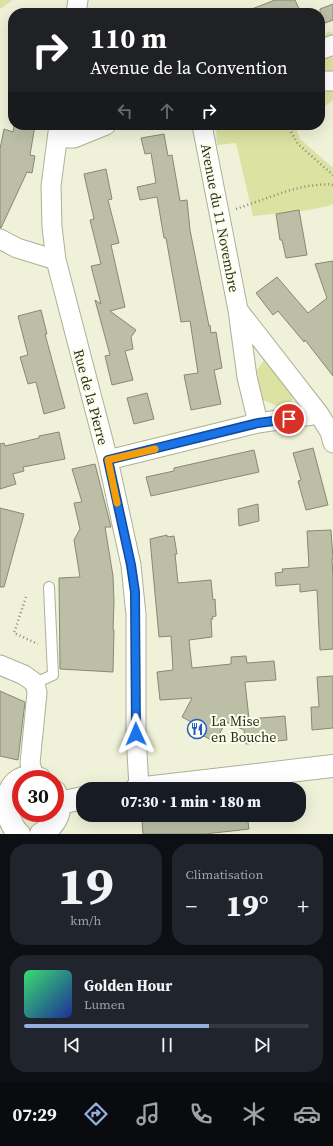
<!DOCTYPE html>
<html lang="fr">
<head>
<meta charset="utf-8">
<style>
  body { margin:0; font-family:"Source Serif 4",serif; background:#20242c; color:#f1f3f6; height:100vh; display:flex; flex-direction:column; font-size:15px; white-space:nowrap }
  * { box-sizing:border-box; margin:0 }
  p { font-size:13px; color:#9ea1a6 }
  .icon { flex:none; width:22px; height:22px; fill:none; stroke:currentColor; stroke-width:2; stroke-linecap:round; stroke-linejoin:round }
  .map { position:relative; height:834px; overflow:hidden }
  .panel { display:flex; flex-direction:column; gap:10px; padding:10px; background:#0d0f14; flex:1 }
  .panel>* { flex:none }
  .banner { position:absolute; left:8px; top:8px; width:317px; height:122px; border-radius:16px; box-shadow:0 4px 16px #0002; background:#202124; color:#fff; overflow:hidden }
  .speed { position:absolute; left:12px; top:770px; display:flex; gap:8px; font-size:20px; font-weight:700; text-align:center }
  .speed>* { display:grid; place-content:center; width:52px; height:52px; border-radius:50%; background:#171b24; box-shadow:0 4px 16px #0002; line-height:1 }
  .speed .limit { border:6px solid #d22; background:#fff; color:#111 }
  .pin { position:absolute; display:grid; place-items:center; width:34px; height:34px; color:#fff; margin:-17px; border:2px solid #fff; border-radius:50%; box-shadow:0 1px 4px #0007 }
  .me { position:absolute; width:44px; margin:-22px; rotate:359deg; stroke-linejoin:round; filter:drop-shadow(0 0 3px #0008) }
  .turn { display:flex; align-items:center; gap:14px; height:84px; padding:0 16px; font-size:18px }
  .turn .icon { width:52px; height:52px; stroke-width:2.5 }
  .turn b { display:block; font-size:28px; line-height:34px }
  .lanes { display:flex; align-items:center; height:38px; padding:0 16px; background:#0003; justify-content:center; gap:20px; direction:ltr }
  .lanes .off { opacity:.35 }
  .big { font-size:30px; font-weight:800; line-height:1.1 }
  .panel .tile { flex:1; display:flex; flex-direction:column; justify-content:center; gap:6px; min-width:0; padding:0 14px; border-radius:16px; background:#20242c }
  .panel .dial { align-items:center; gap:0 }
  .dial b { font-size:52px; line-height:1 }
  .song { display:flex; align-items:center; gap:12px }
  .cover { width:48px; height:48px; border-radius:6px; background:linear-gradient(135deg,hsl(140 70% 55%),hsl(230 70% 35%)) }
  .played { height:4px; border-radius:2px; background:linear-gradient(90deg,#95aee0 65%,#363941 65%) }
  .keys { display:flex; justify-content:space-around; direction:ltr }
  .heat { display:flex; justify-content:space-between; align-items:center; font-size:22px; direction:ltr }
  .panel .tiles { flex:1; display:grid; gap:10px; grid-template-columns:1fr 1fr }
  .tile:last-child { grid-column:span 2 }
  .trip { position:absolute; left:76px; top:782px; width:230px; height:40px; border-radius:16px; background:#171b24; box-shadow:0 4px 16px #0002; font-weight:800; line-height:40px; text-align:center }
  .dock { display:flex; height:64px; justify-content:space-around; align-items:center; background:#090b0e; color:#9ea1a6 }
  .dock .icon { width:28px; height:28px }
  .dock .active { color:#95aee0 }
  .dock b { font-size:18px; color:#f1f3f6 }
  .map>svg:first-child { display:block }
</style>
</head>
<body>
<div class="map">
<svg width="333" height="834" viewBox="0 0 333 834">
  <rect width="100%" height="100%" fill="#eff2d8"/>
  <path fill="#dce2a2" d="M0,0H13L0,9Z
    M331,31L333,35V100L320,110V36Z
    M216,125H300L296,128L300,139L333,168V204L328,206L309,210L253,216L236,143L217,145Z
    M266,357L296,394L286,410L261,399L257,370Z"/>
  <path fill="#bcbfa6" stroke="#878972" d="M275,0H295L301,13H244V12Z
    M333,4V20L320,25V9Z
    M14,125H35L30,155L35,156L32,173L27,172L1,228H0V149L4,129L13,132Z
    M164,134L168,156L172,155L180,201L187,200L190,230L209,326L210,325L211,333L216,332L222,368L214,370L221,404L191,410L184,375L198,373L190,321L181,322L166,238H164L157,197L140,200L137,187L156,183L151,153L145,154L141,138Z
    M106,169L112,199L108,200L119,243L111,245L125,307L110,311L136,330L131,337L133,349L125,351L133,380L112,385L105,356L110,355L95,300L101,304L91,266L101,264L90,220L94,219L84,174Z
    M299,210L307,255L286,258L282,240H280L276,214Z
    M333,261V376L305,340L304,342L278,311L273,315L256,293L277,277L308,313L327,298L315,264Z
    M41,310L47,334H45L65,408L44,414L36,382L28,384L20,357L28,355L18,316Z
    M147,393L154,419L134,424L127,398Z
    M59,432L65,459L23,467L24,471L13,474L16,484L0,489V444L4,443L5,446L39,438V436Z
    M313,448L328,505L306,510L298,481L301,480L293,453Z
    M254,450L259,472L151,496L146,477L174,471V468Z
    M95,464L111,527H105L113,576L114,602L113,630H114L113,672L60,669L59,578L80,577L74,540L80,529L74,503L82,502L72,469Z
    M258,504L259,521L239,526L238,509Z
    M0,508L24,514L4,587H0Z
    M331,530L333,559H332L333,578V649L320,650L317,590L300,592V584L276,586L275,573L283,572L282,569L309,567L307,531Z
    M167,535V537L174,536L177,554H175L178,583L211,580L213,600L215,599L216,616L212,617L213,619H211L212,637L189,640L192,668L231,664V657L246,656L247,663L274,661L276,680L245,682L249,719L285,716L287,740L246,744L244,730L226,722L215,742L198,733L195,724L182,717L192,698L160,700L157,672L173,670L171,636L159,637L150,539Z
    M333,676V728L312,730L311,707H319L317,677Z
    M0,691L25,702L18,760L0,756Z
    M180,815H247L249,829L205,834H143L142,820L180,816Z"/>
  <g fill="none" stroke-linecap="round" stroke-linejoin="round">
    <defs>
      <path id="service" d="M35,683L53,675L49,587"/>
      <path id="minor" d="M76,13L78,0
        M320,50L333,45
        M320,81H333
        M59,125L51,186L52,227L56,260L108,460L131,565L136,615V734L139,788
        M202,125L238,310L247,377L258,423
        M57,138H74L106,125
        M0,239L17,248L56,260
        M238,310L319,414L330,432L333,443
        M108,460L258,423L319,414
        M0,665L24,675L35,683L37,693L30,763L34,777"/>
      <path id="tertiary" d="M136,789L333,766
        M59,803L83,798
        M19,834C0,816 3,768 40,779
        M41,834C56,825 65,809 55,792"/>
    </defs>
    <use href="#service" stroke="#adb097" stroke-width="12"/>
    <use href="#minor" stroke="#adb097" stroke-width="21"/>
    <use href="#tertiary" stroke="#adb097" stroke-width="24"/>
    <path stroke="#898b7a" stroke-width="2.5" stroke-dasharray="1 3" stroke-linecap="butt" d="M287,125L298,144L333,175
      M236,209L287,191L307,186L330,184L333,185
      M26,597L14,633L38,644"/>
    <use href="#service" stroke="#fff" stroke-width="10"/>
    <use href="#minor" stroke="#fff" stroke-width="19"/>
    <use href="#tertiary" stroke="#fff" stroke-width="22"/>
  </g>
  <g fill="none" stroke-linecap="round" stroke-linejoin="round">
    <defs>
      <path id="route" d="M136,734L135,592L131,565L108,460L258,423L289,419"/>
    </defs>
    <use href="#route" stroke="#114b97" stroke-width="10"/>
    <use href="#route" stroke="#1a73e8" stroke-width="7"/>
    <path stroke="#f59e0b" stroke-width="7" d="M117,503L108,460L155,449"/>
  </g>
  <defs>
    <symbol id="restaurant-ring" viewBox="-11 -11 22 22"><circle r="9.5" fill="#fcffea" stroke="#2459c6" stroke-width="1.5"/><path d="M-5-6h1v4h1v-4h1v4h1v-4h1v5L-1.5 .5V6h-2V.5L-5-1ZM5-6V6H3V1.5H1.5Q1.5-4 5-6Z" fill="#2459c6"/></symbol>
  </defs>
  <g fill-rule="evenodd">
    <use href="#restaurant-ring" x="186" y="718" width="22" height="22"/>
  </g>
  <g text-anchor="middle" stroke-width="4" stroke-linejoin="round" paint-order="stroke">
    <g font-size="14" fill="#2c2e24" stroke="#fcffea">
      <text transform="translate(220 218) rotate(79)" y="5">Avenue du 11 Novembre</text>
      <text transform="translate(91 397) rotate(75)" y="5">Rue de la Pierre</text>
    </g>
    <g font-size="14" fill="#2c2e24" stroke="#fcffea" text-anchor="start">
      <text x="211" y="726">La Mise<tspan x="211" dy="16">en Bouche</tspan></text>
    </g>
  </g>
</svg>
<div class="speed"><div class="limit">30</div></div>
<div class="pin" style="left:289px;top:419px;background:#d93025"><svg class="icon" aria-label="arrive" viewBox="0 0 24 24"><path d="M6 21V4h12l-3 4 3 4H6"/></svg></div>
<svg class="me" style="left:136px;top:734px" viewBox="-20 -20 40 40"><path d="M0-17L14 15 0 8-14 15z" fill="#1a73e8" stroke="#fff" stroke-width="4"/></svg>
<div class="trip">07:30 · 1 min · 180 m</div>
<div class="banner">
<div class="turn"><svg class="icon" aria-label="right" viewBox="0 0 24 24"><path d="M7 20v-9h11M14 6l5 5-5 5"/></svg><div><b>110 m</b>Avenue de la Convention</div></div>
<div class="lanes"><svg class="icon off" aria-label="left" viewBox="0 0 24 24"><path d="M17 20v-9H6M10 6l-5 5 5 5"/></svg><svg class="icon off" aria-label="ahead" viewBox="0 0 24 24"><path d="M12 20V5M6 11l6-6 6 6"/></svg><svg class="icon" aria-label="right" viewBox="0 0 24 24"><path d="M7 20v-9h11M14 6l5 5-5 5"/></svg></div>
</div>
</div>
<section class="panel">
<div class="tiles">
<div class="tile dial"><b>19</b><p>km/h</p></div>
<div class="tile"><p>Climatisation</p>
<div class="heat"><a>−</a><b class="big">19°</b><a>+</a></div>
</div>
<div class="tile">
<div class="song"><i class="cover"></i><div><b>Golden Hour</b><p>Lumen</p></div></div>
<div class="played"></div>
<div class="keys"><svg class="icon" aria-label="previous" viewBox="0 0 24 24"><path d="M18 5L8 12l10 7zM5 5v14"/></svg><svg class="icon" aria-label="pause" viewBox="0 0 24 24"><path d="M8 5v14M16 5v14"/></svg><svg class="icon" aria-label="next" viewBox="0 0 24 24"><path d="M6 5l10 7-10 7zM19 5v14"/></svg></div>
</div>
</div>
</section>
<nav class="dock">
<b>07:29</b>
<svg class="icon active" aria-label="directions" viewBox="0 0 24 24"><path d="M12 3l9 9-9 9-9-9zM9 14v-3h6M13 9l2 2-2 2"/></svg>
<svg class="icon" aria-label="music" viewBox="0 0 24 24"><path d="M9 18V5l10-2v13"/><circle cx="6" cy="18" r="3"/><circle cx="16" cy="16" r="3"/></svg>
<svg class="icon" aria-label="phone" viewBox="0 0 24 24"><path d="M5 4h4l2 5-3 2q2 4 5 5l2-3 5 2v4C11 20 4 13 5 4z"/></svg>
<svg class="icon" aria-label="climate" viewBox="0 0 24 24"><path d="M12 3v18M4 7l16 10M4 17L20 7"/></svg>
<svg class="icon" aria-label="car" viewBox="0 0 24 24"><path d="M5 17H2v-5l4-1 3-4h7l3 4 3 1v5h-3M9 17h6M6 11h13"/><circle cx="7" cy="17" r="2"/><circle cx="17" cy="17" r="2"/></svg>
</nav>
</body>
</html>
